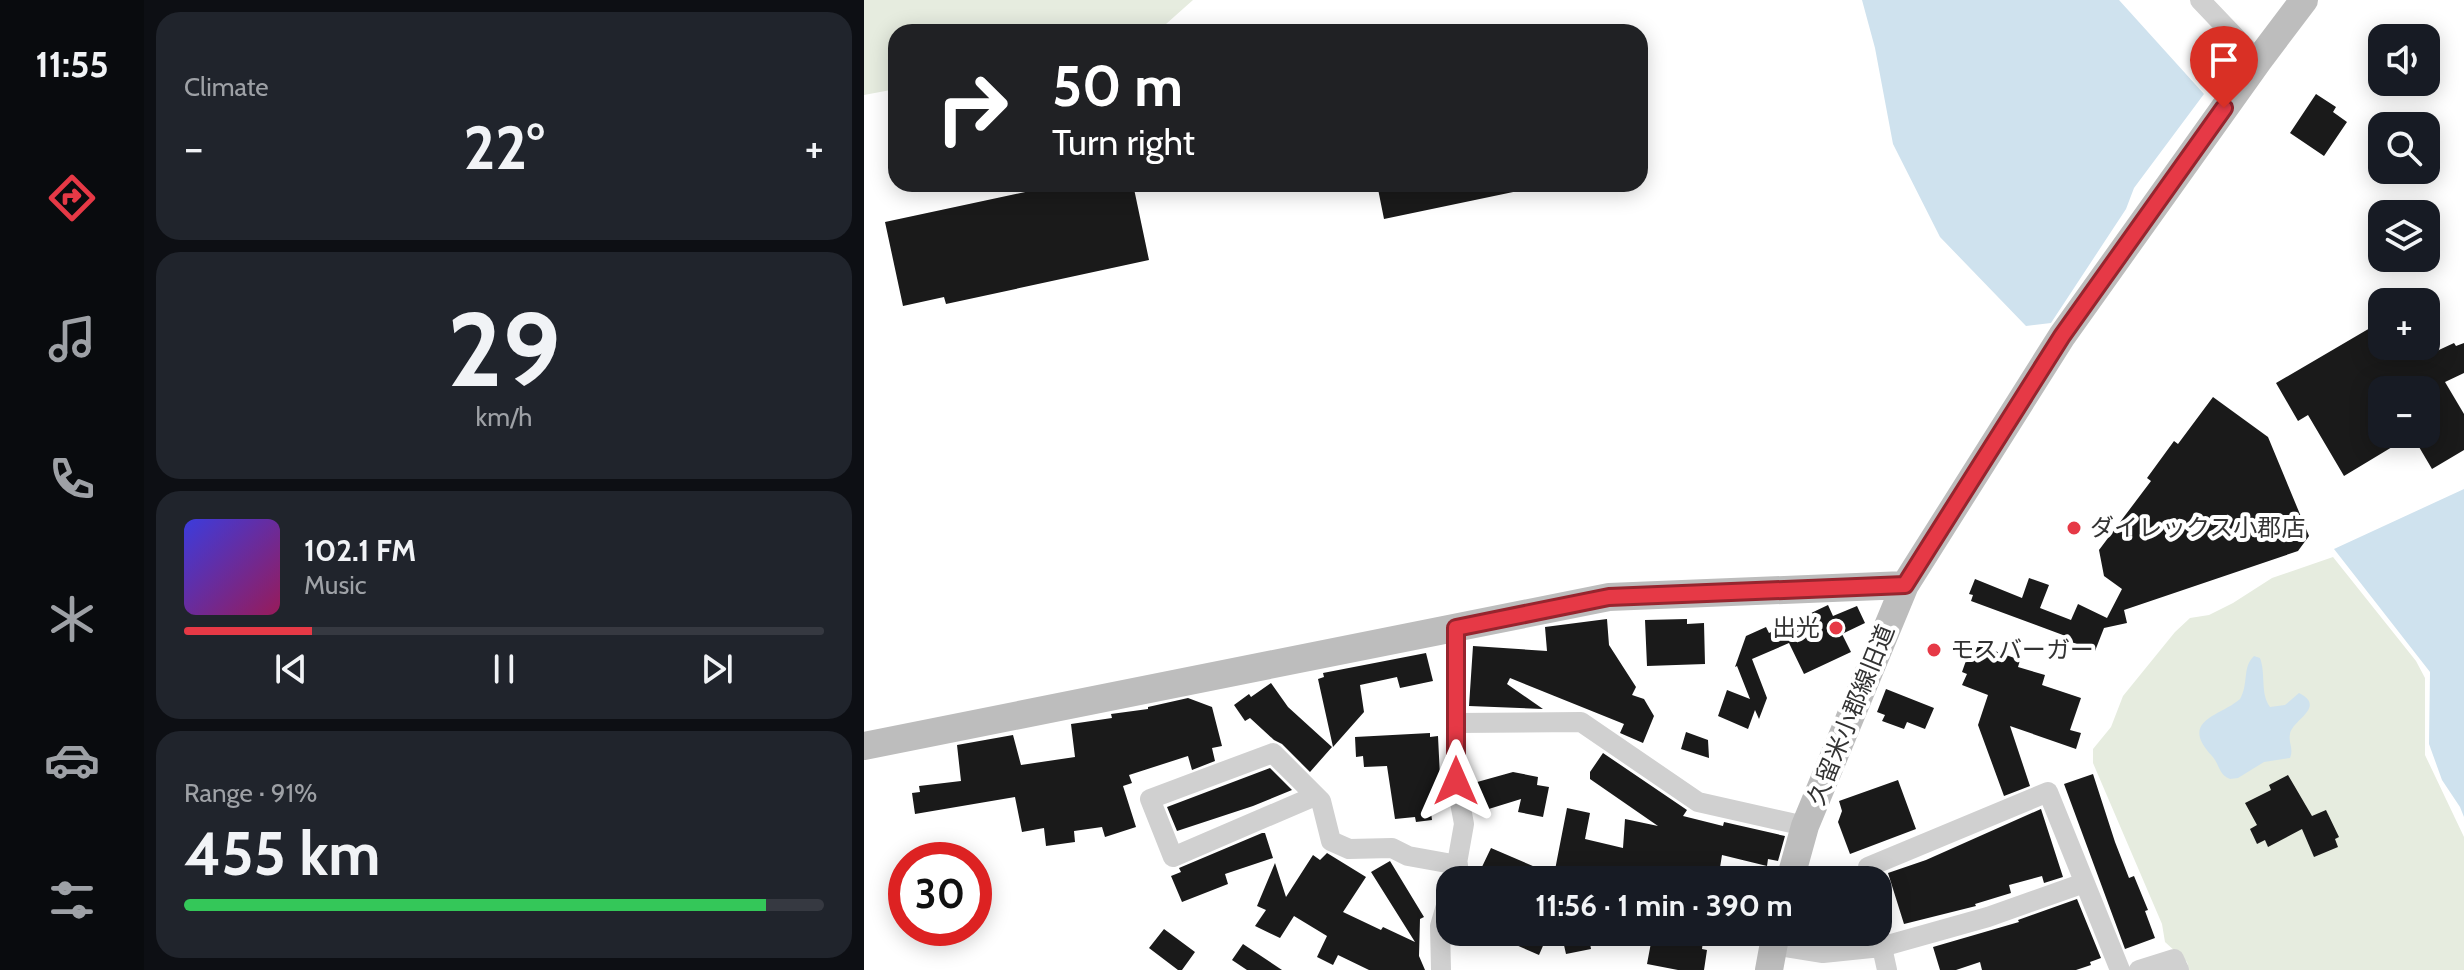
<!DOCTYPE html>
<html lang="en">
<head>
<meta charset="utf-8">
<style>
  body { margin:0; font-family:Cabin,"Noto Sans JP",sans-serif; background:#20242c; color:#f1f3f6; height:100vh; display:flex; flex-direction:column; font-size:30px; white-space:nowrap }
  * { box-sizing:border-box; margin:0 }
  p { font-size:26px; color:#9ea1a6 }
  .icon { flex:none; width:44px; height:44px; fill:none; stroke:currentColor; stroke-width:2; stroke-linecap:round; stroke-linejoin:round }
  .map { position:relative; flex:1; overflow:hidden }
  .sheet { display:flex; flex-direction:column; gap:12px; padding:12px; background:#0d0f14; width:720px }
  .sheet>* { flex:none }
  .guide { position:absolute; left:24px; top:24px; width:760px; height:168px; border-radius:24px; box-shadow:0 4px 20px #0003; background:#202124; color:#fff; overflow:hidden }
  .buttons { position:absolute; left:1504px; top:24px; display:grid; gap:16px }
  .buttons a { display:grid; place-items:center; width:72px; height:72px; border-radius:16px; background:#171b24; box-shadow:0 4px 20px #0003; font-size:40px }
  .speed { position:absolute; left:24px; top:842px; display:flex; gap:16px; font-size:40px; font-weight:700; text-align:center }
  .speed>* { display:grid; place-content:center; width:104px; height:104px; border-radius:50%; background:#171b24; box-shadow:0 4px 20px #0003; line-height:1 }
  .speed .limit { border:12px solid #d22; background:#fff; color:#111 }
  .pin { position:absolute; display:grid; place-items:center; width:68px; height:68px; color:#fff; margin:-82px -34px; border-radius:50% 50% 50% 0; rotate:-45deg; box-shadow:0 0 8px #0007 }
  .pin .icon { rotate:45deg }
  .me { position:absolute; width:88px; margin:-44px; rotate:0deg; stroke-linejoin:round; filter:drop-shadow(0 0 6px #0008) }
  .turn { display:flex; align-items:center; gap:28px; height:168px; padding:0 32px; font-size:36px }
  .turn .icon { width:104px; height:104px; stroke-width:2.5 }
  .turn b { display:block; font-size:56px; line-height:68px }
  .big { font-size:60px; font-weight:800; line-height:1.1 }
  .sheet .widget { flex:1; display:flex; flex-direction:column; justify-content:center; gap:12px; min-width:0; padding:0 28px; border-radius:24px; background:#20242c }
  .sheet .dial { align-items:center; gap:0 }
  .dial b { font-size:104px; line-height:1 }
  .song { display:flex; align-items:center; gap:24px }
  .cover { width:96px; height:96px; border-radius:12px; background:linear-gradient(135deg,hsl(240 70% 55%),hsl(330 70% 35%)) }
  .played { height:8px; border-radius:4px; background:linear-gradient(90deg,#e63946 20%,#363941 20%) }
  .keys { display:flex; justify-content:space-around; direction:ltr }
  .heat { display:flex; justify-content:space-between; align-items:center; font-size:44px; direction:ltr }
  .charge { height:12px; border-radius:6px; background:linear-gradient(90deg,#34c759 91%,#363941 0) }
  .trip { position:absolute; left:572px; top:866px; width:456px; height:80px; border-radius:24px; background:#171b24; box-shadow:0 4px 20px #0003; font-weight:800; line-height:80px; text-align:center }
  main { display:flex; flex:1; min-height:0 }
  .dock { display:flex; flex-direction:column; width:144px; justify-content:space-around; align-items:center; background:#090b0e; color:#9ea1a6 }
  .dock .icon { width:56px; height:56px }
  .dock .current { color:#e63946 }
  .dock b { font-size:36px; color:#f1f3f6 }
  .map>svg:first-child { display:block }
</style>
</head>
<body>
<main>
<nav class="dock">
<b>11:55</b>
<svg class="icon current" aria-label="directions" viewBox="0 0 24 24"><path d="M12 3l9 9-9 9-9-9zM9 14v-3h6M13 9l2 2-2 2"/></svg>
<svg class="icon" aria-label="music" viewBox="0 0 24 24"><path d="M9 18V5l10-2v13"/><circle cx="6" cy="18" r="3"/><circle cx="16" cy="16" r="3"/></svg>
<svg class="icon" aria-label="phone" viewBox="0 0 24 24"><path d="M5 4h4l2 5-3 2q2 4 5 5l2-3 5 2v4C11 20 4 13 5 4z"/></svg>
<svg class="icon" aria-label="climate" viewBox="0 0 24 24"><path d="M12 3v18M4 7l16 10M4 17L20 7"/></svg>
<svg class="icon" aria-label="car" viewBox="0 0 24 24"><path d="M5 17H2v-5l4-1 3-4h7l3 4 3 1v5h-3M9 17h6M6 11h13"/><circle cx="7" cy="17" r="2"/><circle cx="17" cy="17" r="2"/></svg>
<svg class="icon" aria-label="filters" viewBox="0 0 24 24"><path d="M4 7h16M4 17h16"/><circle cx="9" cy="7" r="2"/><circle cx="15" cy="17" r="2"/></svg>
</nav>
<section class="sheet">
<div class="widget"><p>Climate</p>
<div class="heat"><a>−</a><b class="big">22°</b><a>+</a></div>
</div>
<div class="widget dial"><b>29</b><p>km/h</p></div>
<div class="widget">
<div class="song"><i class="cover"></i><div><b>102.1 FM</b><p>Music</p></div></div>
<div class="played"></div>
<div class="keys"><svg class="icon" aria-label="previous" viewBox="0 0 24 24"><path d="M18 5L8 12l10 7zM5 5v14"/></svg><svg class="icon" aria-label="pause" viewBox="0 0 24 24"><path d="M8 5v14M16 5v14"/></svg><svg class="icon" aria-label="next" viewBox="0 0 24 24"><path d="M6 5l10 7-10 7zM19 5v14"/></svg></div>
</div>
<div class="widget"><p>Range · 91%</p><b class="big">455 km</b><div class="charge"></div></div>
</section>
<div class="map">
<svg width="1600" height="970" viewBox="0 0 1600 970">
  <rect width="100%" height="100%" fill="#fff"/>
  <path fill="#e6ecdf" d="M0,0H329L293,32H32V89L0,95Z
    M1469,557L1552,661L1561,678V755L1600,837V970H1325L1323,962L1301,942L1298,924L1229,763V749L1247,727L1259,696L1311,632L1326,618L1345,615L1369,603L1408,578Z"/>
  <path fill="#cfe2ee" d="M998,0H1255L1340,94L1270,188L1262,209L1187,323L1162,326L1076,237L1029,144L1011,48Z
    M1600,489V817L1596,807L1578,780L1565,744L1566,672L1470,549Z
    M1390,656L1396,658C1402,674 1396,693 1406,707L1421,705L1435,693C1463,707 1428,720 1426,734C1424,743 1430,748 1426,758L1400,762L1374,778L1366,779C1354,774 1356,765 1348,756C1314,720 1357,716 1376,699C1385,684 1378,667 1390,656Z"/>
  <path fill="#1a1a1a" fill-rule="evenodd" d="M1452,94L1472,107L1469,112L1483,122L1460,156L1426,133Z
    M198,184H269L285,260L82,304L80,297L39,306L21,222Z
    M513,184H653L654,191L520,219Z
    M1518,321V346H1559L1564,355L1590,343L1592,346L1600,343V373L1581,382L1600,414V450L1568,469L1548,435L1480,476L1444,415L1434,421L1412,383ZM1518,390H1562V434H1518Z
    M1349,397L1404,437L1445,536L1434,551L1260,610L1263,623L1240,628L1231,651L1205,641L1207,638L1107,601L1109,595L1105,594L1111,579L1158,598L1165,578L1185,585L1176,608L1207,620L1214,604L1243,618L1258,589L1240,576L1235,550L1287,481L1283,478L1310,441L1314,444Z
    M964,605L969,616L993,606L1001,623L978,634L987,652L940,674L925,643L888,659L903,698L895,719L891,710L884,729L854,716L863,690L886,699L873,666L871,667L882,636L902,627L905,633Z
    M743,619L745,645L772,687L768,695L780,699L790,716L779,743L756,733L760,724L646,678L643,684L679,709L605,706L609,646L683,651L681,627Z
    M823,619V624L840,623L841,664L783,666L781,620Z
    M1114,645L1156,660L1154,667L1181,675L1178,685L1217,698L1206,730L1217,733L1212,749L1146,726L1166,786L1140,796L1114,725L1124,695L1098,685L1103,674L1098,672L1104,655L1110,657Z
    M562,653L569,681L536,688L533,677L496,685L500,712L469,747L454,679L460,677L459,673Z
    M407,683L424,707L468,747L446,772L418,744L410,740L386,718L381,721L370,705L385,694L387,697Z
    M1022,689L1070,708L1061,729L1043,722L1040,729L1018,721L1021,715L1013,712Z
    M324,698L348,707L358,746L348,748L351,761L328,770L324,756L265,775L268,783L259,786L272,827L241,837L238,827L210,831L211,842L182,846L180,828L158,832L151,797L51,814L48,793L56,792L55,786L97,781L93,745L149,735L157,765L211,757L207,724L248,718L247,714L284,709V707Z
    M822,732L844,740L845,758L817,749Z
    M566,733V737L574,736L576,777L579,778L583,803L566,805L568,820L552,822L551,817L531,819L523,766L500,767L499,756L492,757L491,737Z
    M739,753L823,810L819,816L859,826L860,822L921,836L914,861L904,859L903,866L858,855L854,880H637L616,871L627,848L690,875L703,808L726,813L721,839L759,848L761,819L794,826L726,779V772Z
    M406,768L428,790L389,806L313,831L303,807Z
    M649,772L674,777L673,785L685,787L679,817L654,812L657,799L615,812L614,809L611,810L606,784Z
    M1229,774L1251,842L1265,878L1270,876L1284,910L1281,911L1291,938L1261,949L1200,784Z
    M1424,775L1448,816L1462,810L1475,837L1471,839L1474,847L1450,857L1438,829L1404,847L1401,840L1393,844L1386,829L1393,825L1381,803L1407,790L1405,785Z
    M1034,780L1052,829L986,854L974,822L978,811L975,801Z
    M1177,809L1199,877L1180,883L1178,876L1145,885L1147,893L1111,904L1112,906L1040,924L1024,873L1062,860Z
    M398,833H401L409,858L361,874L364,884L318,902L307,876L317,872L315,868Z
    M463,853L502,877L479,912L517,930L519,927L551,942L507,872L526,861L560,917L556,919L555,956L561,970H505L474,955L469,965L453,957L463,936L430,916L416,938L391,926L402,910L393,906L411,863L422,897L449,855L456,860Z
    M1213,899L1237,958L1226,962L1227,965L1212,970H1118L1116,962L1092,970H1076L1069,947L1155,922L1154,920Z
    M300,929L331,952L318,970H314L285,948Z
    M657,932H685L675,955L652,945Z
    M697,932H724L727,949L702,954Z
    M789,932L839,941L838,949L843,950L840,970H814L783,964Z
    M379,944L418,970H383L368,960Z"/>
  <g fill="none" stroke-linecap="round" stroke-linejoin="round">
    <path stroke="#d0d0d0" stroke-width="20" d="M1336,0L1394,61
      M592,723L717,722L834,802L941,826
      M451,796L309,857L286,799L409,753L457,801L467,841L485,849L528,848L544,856L594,865
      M590,880L600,824L592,781V628
      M1006,880L1004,867L1184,792L1256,970
      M1014,929L1023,970
      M908,945L959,953L1017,947L1124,917L1220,883
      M577,970L576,926L586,892
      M1275,970L1310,959L1315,970"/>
    <path stroke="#bdbdbd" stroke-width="28" d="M0,746L745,597L1041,585
      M926,880L941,826L1041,585L1198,336L1394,61L1440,0
      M905,970L912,932"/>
  </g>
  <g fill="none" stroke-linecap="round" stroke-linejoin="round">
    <defs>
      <path id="route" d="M592,781V628L745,597L1041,585L1198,336L1360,108"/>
    </defs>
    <use href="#route" stroke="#96252e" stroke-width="20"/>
    <use href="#route" stroke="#e63946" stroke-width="14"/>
  </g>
  <g fill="#e63946" stroke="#fff" stroke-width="3">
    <circle cx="1210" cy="528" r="8"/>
    <circle cx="972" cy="628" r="8"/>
    <circle cx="1070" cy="650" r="8"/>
  </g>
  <g text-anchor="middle" stroke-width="8" stroke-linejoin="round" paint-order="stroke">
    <g font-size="24" fill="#333" stroke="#fff" text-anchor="start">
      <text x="1226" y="536">ダイレックス小郡店</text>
      <text x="956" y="636" text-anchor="end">出光</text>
      <text x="1086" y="658">モスバーガー</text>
    </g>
    <g font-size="24" fill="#333" stroke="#fff">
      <text transform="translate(987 715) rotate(-68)" y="8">久留米小郡線旧道</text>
    </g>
  </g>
</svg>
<div class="buttons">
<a><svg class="icon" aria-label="sound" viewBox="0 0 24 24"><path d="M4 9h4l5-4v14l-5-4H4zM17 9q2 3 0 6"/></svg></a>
<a><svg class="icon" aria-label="search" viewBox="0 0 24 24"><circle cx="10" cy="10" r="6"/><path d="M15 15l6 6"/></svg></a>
<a><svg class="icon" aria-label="layers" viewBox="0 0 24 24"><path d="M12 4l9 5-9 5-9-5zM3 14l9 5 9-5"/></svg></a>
<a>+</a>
<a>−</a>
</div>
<div class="speed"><div class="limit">30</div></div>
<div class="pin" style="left:1360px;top:108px;background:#d93025"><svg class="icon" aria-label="arrive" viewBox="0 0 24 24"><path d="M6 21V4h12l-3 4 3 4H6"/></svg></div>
<svg class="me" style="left:592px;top:781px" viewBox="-20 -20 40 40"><path d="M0-17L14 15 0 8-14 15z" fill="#e63946" stroke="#fff" stroke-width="4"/></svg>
<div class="trip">11:56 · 1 min · 390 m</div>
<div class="guide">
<div class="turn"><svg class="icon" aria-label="right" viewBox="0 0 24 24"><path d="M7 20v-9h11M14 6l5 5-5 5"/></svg><div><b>50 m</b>Turn right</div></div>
</div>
</div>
</main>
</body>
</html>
